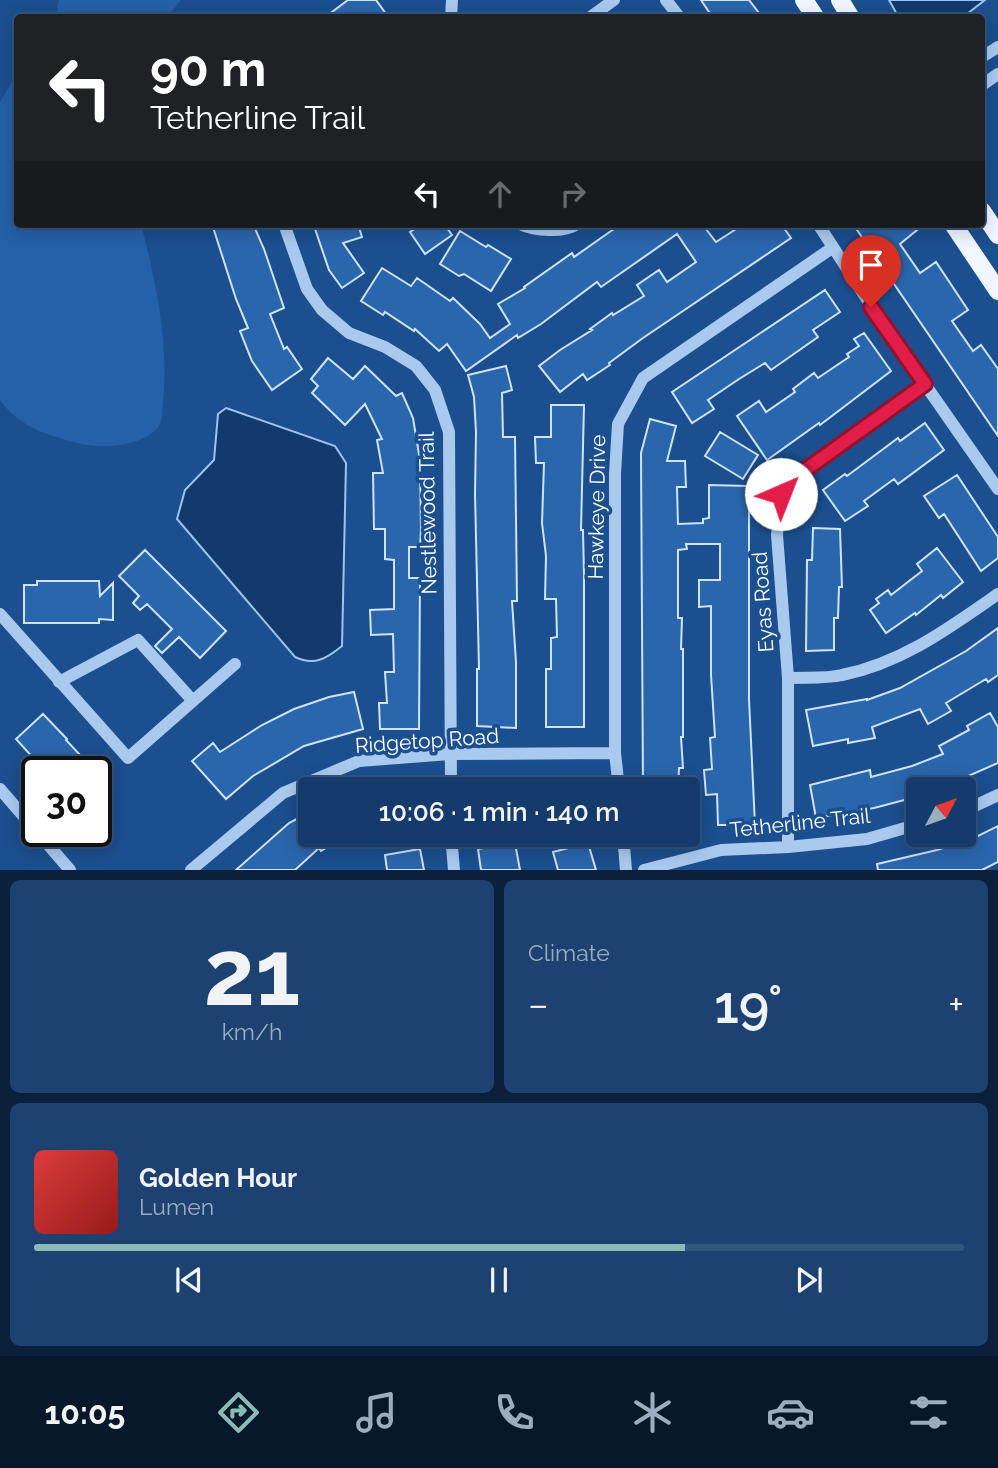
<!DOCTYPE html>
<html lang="en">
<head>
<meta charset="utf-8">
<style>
  body { margin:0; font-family:Raleway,sans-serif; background:#1d4271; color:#f1f3f6; height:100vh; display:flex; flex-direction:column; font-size:26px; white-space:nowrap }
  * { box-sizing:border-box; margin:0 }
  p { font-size:23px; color:#9dadc1 }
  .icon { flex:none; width:38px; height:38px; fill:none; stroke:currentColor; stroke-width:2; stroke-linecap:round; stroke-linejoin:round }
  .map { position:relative; height:870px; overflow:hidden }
  .details { display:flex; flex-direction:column; gap:10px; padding:10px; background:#0b203b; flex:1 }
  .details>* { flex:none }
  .guide { position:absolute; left:14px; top:14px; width:971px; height:214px; border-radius:7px; box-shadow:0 4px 18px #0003,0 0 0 2px #33557e; background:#202124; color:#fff; overflow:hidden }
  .needle { width:46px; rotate:49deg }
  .fabs { position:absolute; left:906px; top:777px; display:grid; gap:14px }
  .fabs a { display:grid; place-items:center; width:70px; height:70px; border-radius:7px; background:#143b6b; box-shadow:0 4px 18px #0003,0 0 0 2px #33557e; font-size:35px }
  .speed { position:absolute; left:21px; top:756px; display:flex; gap:14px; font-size:35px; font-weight:700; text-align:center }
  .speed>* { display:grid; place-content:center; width:91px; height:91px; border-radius:50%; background:#143b6b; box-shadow:0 4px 18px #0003,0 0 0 2px #33557e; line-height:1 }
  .speed .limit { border:4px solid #111; border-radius:10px; background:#fff; color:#111 }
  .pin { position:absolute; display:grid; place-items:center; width:60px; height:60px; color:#fff; margin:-72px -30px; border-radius:50% 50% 50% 0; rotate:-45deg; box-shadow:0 0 7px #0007 }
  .pin .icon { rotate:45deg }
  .me { position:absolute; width:77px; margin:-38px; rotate:44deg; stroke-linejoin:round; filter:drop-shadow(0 0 5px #0008) }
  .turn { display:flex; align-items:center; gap:24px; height:147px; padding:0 21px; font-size:32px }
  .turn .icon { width:91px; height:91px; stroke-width:2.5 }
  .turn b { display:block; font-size:49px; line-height:60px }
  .lanes { display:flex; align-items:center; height:66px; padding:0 21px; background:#0003; justify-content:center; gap:35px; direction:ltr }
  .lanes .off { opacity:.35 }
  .big { font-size:52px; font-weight:600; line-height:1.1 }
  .details .card { flex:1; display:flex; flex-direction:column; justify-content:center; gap:10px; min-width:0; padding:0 24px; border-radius:10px; background:#1d4271 }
  .details .dial { align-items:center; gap:0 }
  .dial b { font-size:91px; line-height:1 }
  .song { display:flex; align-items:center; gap:21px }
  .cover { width:84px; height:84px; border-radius:10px; background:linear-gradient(135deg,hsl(0 70% 55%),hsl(0 70% 35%)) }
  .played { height:7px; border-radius:4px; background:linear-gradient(90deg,#8bbbb9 70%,#33557e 70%) }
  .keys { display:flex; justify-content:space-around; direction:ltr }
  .heat { display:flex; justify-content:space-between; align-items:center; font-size:38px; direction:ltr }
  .details .tiles { flex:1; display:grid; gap:10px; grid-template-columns:1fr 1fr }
  .card:last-child { grid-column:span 2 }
  .trip { position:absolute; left:298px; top:777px; width:402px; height:70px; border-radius:7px; background:#143b6b; box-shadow:0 4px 18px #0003,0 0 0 2px #33557e; font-weight:600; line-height:70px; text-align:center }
  .dock { display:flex; height:112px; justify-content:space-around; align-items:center; background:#08182b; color:#9dadc1 }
  .dock .icon { width:49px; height:49px }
  .dock .active { color:#8bbbb9 }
  .dock b { font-size:32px; color:#f1f3f6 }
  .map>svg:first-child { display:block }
</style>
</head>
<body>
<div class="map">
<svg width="998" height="870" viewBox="0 0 998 870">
  <rect width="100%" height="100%" fill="#1b4f8f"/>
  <path fill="#2461a8" d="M59,0H181L167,17H56Z
    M17,73L18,224H141C156,282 169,343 163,403C162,409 163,419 160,424C148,446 104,449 82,444C50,436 21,429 0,400V102Z"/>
  <path fill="#123a6d" stroke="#9cc4f0" stroke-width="2" d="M889,0H985L963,17L899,18Z
    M226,408L335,446L346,463L342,646C326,659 314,666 295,657L177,519L185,490L214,460L218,414Z"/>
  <path fill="#2a66ad" stroke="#cfe3fa" stroke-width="2" d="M348,0H376L389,18H324Z
    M701,0H749L759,13L753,18H713Z
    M212,224H253L264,249L284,308L270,314L284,349L287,347L302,369L272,390L252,361L240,331L248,328L236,299Z
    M321,224H358L362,237L343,243L364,273L342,288L329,270L314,226Z
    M422,224H444L452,235L425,254L410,232Z
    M621,224H702L716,242L744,224H781L791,238L643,338L609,363L610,365L587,380L583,374L560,392L539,366L560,350L592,330L590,329L612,313L613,315L644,296L637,285L659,270L667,282L696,262L677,234L601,287L597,282L541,324L518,338L517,335L466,371L447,344L439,351L415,329L414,331L385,312L383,315L361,301L382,268L411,286L417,278L450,301L453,298L480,324L490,338L510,324L498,304L525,288L524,287L572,253L574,257Z
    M853,224H912L917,230L900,244L920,273L936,262L968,310L952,321L973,351L981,345L998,369V436Z
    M460,231L486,247L488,245L511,259L491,291L464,274L459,276L440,264Z
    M825,290L840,312L813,330L818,337L771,370L765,363L739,379L708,400L714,409L692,423L672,392Z
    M864,333L891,371L820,425L819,423L767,460L737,416L759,401L766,412L795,392L793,389L814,373L818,378L849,357L847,354L859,346L854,339Z
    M328,358L353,379L365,366L396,396L402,393L413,418L420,460L421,529L420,547H409V578H420L419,729H380L379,703H387L385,672H394L393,634L371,635L370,610L394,609V560L385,559V529H374L373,473H383L377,440L382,439L365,404L345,425L312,393L318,386L311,379Z
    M506,366L512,390L502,393L503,437H515L517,601H512L516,662V728L477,726V669H479L475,494L476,432L474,397L468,375Z
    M551,405H584L581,530H583L584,575V727H546V669H551V638L557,637L556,599H545L546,556L542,523L544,463H536L535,437H551Z
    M650,419L676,426L667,461H685L686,487H677L678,524L703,523V519L709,518V485L749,486V699L755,825H718L717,794L706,795L704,770L712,769L710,738L715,737L711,675V606L699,607V580H720V544H686L687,549L678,550V618H682L681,649H683V737H681L683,768H679L678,789H643L641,453Z
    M925,423L944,450L898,484L894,479L864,501L868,506L845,521L823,490L845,474L847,476L898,438L900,441Z
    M720,432L758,455L743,479L705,456Z
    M957,475L998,537V558L981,571L944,514L939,518L924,496Z
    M813,528L840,529L842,587H839L838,618H834V650L806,651L807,560H812Z
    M937,548L963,582L943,598L941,595L916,615L915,613L886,633L870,610L879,603L876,599L888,590L891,595L922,571L917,564Z
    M145,550L226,631L200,658L179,637L162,653L155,646L172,629L147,604L140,610L133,603L139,596L119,576Z
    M37,581H99L100,596L113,583V620L99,619V623H24V585H37Z
    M998,628V675L988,682L986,679L946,703L951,711L928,724L920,709L872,727L875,738L848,743V739L813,746L806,710L867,699V700L900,688L966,651Z
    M354,692L363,729L304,746L253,776L226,799L192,761L213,743L220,752L262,725L294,709L329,697Z
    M990,713L998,727V763L939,789H910L912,798L874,808L816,818L810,785L870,770L871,777L912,766L943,754L939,746L969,730L967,726Z
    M43,714L67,739L66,740L96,772H46L16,739Z
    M96,772L113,790L96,806Z
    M310,812V835H348L321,851L319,848L295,870H236L289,823Z
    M998,826V862L982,870H878L877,864L937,850L974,838Z
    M515,843L520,870H481L478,849Z
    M588,843L596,870H558L553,852Z
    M420,849L424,870H387L385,855Z"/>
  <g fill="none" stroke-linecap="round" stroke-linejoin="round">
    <path stroke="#a9c9ee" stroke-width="12" d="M666,0L680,18
      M451,18L452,0
      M589,18L614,0
      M982,57L998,47
      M982,85L998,74
      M284,224L307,289L322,310L349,333L385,347L416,366L435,390L449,432L451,789
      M520,224C535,231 564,233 577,224
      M818,224L885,327L998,489
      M0,614L128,758L235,664
      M788,678C806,677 825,679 842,675C902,663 949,628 998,594
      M59,682L138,640L193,701
      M0,789L70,870
      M619,789L615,753V474L618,424L643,378L832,248
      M964,811L998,795
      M451,835L454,870
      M623,835L626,870
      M788,847V678L777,535L781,494L797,476L925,384
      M191,870L283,793L359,761L450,754L615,753
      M644,870L721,850L788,847L867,839L919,824"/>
    <path stroke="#f0f6ff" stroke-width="18" d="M804,0L816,18
      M840,0L851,18
      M982,211L998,235
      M953,224L998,291"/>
  </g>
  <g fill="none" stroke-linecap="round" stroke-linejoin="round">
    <defs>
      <path id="route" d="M781,494L797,476L925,384L871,307"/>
    </defs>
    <use href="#route" stroke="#92132f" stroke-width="18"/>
    <use href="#route" stroke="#e11d48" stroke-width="12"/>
  </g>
  <g text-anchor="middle" stroke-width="7" stroke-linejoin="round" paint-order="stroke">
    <g font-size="21" fill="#fff" stroke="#1b4f8f">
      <text transform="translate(597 507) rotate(-89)" y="7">Hawkeye Drive</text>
      <text transform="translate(428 513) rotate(-91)" y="7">Nestlewood Trail</text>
      <text transform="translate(763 602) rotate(-94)" y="7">Eyas Road</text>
      <text transform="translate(427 741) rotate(-4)" y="7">Ridgetop Road</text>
      <text transform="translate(800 823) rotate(-6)" y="7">Tetherline Trail</text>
    </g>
  </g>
</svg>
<div class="fabs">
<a><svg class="needle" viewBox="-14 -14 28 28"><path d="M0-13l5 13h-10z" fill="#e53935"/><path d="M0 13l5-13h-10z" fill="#9dadc1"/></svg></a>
</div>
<div class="speed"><div class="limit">30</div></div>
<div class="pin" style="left:871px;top:307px;background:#d93025"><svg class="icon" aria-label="arrive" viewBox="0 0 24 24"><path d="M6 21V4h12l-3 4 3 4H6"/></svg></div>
<svg class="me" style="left:781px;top:494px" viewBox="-20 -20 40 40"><circle r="19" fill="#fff"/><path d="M0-13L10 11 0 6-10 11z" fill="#e11d48"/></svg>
<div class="trip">10:06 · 1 min · 140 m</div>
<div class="guide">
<div class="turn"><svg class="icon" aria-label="left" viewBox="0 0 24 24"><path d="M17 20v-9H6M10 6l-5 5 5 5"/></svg><div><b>90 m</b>Tetherline Trail</div></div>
<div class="lanes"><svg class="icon" aria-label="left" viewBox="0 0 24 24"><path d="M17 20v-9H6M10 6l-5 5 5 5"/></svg><svg class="icon off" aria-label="ahead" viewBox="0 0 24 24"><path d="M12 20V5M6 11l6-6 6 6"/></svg><svg class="icon off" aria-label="right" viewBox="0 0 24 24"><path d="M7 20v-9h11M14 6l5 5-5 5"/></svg></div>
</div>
</div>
<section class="details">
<div class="tiles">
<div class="card dial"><b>21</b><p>km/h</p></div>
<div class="card"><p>Climate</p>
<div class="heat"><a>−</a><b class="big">19°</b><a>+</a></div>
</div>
<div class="card">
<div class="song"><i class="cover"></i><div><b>Golden Hour</b><p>Lumen</p></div></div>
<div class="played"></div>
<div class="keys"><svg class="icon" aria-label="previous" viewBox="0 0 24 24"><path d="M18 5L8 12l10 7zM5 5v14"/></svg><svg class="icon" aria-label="pause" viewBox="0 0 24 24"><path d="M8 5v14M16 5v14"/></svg><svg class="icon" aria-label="next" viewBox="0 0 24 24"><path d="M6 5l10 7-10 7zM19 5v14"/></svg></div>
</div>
</div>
</section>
<nav class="dock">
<b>10:05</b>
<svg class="icon active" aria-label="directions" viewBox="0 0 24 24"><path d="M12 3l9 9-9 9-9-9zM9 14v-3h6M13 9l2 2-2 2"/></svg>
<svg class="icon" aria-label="music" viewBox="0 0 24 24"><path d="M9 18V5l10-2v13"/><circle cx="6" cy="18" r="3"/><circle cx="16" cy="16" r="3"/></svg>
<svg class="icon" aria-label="phone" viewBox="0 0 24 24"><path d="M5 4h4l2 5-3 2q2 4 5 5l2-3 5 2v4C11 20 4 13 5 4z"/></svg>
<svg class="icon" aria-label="climate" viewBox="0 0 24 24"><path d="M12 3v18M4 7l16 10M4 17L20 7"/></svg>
<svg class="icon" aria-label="car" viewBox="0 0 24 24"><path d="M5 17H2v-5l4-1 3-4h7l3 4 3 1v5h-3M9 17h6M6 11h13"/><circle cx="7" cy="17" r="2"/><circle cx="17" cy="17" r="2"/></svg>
<svg class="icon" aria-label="filters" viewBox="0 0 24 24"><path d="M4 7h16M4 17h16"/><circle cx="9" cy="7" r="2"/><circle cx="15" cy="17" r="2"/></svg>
</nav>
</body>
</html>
